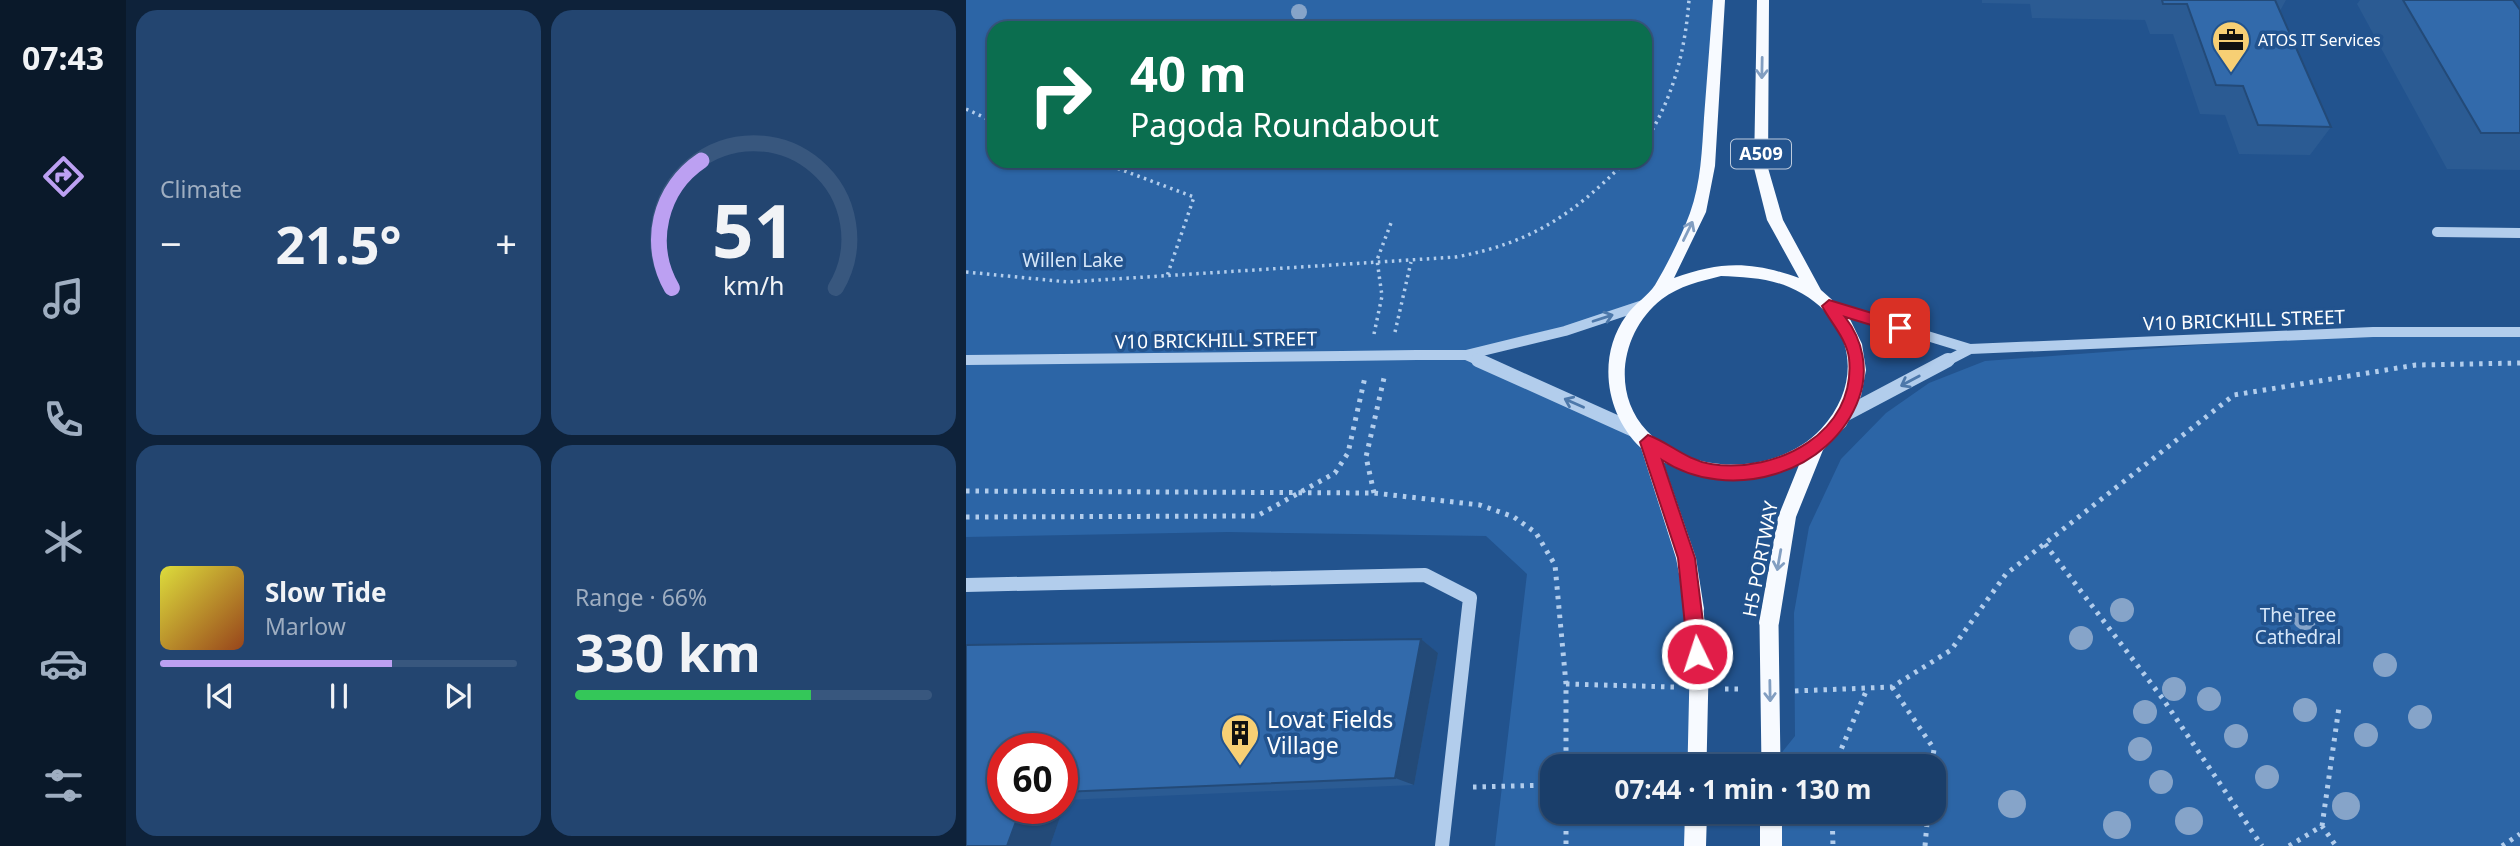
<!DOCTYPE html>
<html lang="en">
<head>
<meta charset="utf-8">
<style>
  body { margin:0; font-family:"Noto Sans",sans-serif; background:#234570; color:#f1f3f6; height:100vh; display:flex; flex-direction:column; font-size:26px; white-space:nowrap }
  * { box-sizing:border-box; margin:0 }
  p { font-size:23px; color:#9faec1 }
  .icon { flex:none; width:38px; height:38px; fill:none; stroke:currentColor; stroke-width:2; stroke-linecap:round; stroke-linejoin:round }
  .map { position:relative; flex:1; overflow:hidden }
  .panel { display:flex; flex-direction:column; gap:10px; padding:10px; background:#0e223a; width:840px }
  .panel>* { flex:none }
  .hud { position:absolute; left:21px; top:21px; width:665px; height:147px; border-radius:21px; box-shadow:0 2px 5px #0004,0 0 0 2px #38577e; background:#0b6e4f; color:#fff; overflow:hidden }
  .speed { position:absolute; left:21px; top:733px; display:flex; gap:14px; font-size:35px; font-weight:700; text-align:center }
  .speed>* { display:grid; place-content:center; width:91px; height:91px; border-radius:50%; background:#1a3e6a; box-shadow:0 2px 5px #0004,0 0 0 2px #38577e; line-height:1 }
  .speed .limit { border:10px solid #d22; background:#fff; color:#111 }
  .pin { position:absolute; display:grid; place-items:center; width:60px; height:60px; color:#fff; margin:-30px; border-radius:14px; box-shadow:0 4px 10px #0006 }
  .me { position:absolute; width:77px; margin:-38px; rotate:356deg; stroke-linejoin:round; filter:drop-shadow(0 0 5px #0008) }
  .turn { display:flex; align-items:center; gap:24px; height:147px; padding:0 28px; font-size:32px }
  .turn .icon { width:91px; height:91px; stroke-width:2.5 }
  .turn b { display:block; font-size:49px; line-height:60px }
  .big { font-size:52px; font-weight:700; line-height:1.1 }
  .panel .card { flex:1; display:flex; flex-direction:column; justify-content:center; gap:10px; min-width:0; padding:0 24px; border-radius:21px; background:#234570 }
  .panel .dial { align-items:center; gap:0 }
  .dial svg { height:182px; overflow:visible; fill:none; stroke:#38577e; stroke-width:7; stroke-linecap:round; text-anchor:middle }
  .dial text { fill:#f1f3f6; stroke:none }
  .song { display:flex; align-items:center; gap:21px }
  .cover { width:84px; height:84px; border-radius:10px; background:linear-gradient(135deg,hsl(60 70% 55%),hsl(20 70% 35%)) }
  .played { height:7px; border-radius:4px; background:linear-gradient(90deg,#bca0f2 65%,#38577e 65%) }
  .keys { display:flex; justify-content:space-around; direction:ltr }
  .heat { display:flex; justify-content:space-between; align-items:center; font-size:38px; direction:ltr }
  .charge { height:10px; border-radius:5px; background:linear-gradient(90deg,#34c759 66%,#38577e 0) }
  .panel .tiles { flex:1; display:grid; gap:10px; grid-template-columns:repeat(2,1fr) }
  .trip { position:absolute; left:574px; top:754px; width:406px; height:70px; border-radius:21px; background:#1a3e6a; box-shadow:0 2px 5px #0004,0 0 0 2px #38577e; font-weight:700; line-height:70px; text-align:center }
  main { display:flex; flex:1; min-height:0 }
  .dock { display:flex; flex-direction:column; width:126px; justify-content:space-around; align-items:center; background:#0a192a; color:#9faec1 }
  .dock .icon { width:49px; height:49px }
  .dock .current { color:#bca0f2 }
  .dock b { font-size:32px; color:#f1f3f6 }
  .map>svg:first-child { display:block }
</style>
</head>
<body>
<main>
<nav class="dock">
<b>07:43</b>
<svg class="icon current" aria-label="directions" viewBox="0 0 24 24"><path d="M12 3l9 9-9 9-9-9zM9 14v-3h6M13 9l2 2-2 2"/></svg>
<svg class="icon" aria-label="music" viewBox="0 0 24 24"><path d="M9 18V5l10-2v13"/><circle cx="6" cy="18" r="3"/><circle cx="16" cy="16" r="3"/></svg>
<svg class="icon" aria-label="phone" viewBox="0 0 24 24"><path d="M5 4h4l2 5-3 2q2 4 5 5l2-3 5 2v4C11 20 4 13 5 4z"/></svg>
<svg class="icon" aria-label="climate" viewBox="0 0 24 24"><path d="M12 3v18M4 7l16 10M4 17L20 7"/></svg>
<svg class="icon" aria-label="car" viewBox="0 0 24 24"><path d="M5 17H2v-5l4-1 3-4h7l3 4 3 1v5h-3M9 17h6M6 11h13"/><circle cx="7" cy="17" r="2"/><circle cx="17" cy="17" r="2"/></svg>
<svg class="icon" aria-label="filters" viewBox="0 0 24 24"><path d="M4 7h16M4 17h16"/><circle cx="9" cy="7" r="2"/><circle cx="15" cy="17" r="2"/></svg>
</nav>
<section class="panel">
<div class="tiles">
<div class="card"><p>Climate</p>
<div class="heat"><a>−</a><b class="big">21.5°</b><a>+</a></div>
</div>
<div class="card dial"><svg viewBox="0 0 100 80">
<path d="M14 69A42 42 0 1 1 86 69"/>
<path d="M14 69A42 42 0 0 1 27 13" stroke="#bca0f2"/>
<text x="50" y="56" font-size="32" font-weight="700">51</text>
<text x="50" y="72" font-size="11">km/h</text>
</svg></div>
<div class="card">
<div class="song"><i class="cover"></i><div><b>Slow Tide</b><p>Marlow</p></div></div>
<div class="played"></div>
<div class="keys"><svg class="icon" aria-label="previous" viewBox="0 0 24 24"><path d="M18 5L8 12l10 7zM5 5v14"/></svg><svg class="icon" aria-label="pause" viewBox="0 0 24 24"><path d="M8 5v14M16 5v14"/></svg><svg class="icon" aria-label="next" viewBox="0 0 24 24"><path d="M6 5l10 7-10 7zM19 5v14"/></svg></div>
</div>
<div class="card"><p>Range · 66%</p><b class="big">330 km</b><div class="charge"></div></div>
</div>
</section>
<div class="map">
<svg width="1554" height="846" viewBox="0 0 1554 846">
  <rect width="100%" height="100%" fill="#22538e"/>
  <path fill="#2c65a6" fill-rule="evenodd" d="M0,0H753L732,212L677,305L501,355L670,430L720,558L731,766H586V812H730L729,846H529L561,574L520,536L262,532L0,537ZM28,28H679V161H28Z
    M1407,332H1554V846H805V812H968V766H805L829,736L828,613L843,527L875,459L920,413L963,383L1019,361Z"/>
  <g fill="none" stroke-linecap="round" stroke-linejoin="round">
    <path stroke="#b2cdec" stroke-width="3.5" stroke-dasharray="2.5 4.5" stroke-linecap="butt" d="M0,109L28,122
      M679,142C707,98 719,52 723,0
      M132,161L228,197L201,276
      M0,272L102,282L490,257C565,243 607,215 660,161
      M429,332L445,262
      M408,334L416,296L411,260L425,223"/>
    <path stroke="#b2cdec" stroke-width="5" stroke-dasharray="3.5 6" stroke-linecap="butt" d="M0,491L408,493L514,505L548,517L570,533L589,565L600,684V766
      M408,493L400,457L418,378
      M0,517L291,516L369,473L382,453L399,377
      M1079,544L1197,699L1296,846
      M600,684L708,687
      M926,687L968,749L966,766
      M759,689H778
      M829,691L926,687L985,650L1040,574L1268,395L1450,365L1554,363
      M868,766L901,689
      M507,787L586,785
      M600,812V846
      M866,812L867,846
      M1356,826L1373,707
      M959,846L962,812
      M1323,846L1356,826L1370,846
      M1536,846L1554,834"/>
    <path stroke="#b2cdec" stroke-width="10" d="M1471,232L1554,233
      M863,306L1004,349L1407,332H1554
      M451,355H500L599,331L677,305
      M500,355L516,362
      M0,360L376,356
      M979,362L1004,349"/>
    <path stroke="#b2cdec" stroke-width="14" d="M512,360L670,431
      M880,414L982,360
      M0,585L459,575L504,598L476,846"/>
    <path fill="#f7faff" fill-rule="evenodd" d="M747,0H759L749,166L740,212L708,278C755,261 785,261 833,278L801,220L788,168L791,0H803L802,168L817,220L855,290L881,313L896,344L900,370L895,396L880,426L857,450L830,517L813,623L810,630L803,633L796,630L793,623L812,517L833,465C781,484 748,485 697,462L730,558L738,609L735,616L728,619L721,616L710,558L675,448C639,414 631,356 660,316C668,304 682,296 689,285C702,263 715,237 724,213C735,183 736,149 738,118C741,78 744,39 747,0ZM755,276C778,277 802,278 823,287C886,314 901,379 855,429C812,475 725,477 681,431C644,392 656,330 696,299C713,286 735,281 755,276Z
      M719,812H741L740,846H718Z
      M794,812H816V846H794Z"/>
    <path stroke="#b2cdec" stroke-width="10" d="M376,356L451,355"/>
    <path stroke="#f7faff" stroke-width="19" d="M728,609L733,676L731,765
      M803,623L805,766"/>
  </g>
  <g fill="#86a4c9">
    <circle cx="333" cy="12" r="8"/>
    <circle cx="1156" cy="610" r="12"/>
    <circle cx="1339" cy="618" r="12"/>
    <circle cx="1115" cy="638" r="12"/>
    <circle cx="1419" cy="665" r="12"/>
    <circle cx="1208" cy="689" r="12"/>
    <circle cx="1243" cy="699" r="12"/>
    <circle cx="1339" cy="710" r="12"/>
    <circle cx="1179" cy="712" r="12"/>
    <circle cx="1454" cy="717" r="12"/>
    <circle cx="1400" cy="735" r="12"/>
    <circle cx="1270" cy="736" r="12"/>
    <circle cx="1174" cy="749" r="12"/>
    <circle cx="1301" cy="777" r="12"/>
    <circle cx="1195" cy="782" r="12"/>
    <circle cx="1046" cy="804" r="14"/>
    <circle cx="1380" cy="806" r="14"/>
    <circle cx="1223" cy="821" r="14"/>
    <circle cx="1151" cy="825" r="14"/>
  </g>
  <path fill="#2b5b93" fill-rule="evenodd" d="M1016,0H1320L1314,11L1365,127L1344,155L1273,154L1259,115L1234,114L1207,34H1184L1179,20L1066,18L1064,4L1016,3Z
    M1394,0H1547L1554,10V170L1481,169L1391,4Z
    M455,639L472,653L448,785L100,800L84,846H0V645ZM37,749H96V808H37Z"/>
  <path fill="#234a78" d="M455,639L472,653L448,785L429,778Z
    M96,799L100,800L84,846H41L55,808H96Z"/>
  <path fill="#326aab" stroke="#234a78" stroke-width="2" d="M1196,0H1309L1365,127L1292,125L1277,86L1250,85L1221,4H1197Z
    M1437,0H1547L1554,10V133H1515Z
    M455,639L429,778L96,792V749H37V808H55L41,846H0V645Z"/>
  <defs><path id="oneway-shaft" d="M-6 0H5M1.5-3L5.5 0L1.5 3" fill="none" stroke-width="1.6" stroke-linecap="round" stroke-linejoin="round" transform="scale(1.75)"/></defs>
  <g stroke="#829ec1">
    <use href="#oneway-shaft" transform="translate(796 68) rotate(91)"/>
    <use href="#oneway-shaft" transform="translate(722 231) rotate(-64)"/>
    <use href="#oneway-shaft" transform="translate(813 560) rotate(100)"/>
    <use href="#oneway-shaft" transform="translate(804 691) rotate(89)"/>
  </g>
  <g stroke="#4d78aa">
    <use href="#oneway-shaft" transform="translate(637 318) rotate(-18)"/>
    <use href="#oneway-shaft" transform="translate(944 381) rotate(152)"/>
    <use href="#oneway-shaft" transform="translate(608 403) rotate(-156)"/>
  </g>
  <path fill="#e11d48" stroke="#92132f" stroke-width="2" d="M863,300L939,323L941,328L934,334L879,317C897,340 903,370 893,398C866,474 763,504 696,460L729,558L741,654L738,660L731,663L725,660L722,654L712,558L674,442L682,435C704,443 720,460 745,464C810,474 891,433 883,358C880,338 865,323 856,306Z"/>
  <defs>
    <symbol id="office-pin" viewBox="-11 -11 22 30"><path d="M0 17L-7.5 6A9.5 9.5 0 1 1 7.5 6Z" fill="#f7cf74" stroke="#22538e"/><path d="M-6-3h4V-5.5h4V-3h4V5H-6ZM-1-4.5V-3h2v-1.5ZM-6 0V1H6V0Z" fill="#111"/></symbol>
    <symbol id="building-pin" viewBox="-11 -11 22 30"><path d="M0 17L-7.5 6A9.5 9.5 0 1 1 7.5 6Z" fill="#f7cf74" stroke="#22538e"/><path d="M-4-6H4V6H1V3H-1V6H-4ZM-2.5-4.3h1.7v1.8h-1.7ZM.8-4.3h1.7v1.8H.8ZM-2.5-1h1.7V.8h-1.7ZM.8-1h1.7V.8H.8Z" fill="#111"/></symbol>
  </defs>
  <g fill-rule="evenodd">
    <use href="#office-pin" x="1243" y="18" width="44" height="60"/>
    <use href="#building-pin" x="252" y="711" width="44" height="60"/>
  </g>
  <g text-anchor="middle" stroke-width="7" stroke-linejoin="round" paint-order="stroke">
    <g font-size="16" fill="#fff" stroke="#22538e" text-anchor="start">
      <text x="1292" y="46">ATOS IT Services</text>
    </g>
    <rect fill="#22538e" stroke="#bdcbdd" stroke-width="2" x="765" y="139.5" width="60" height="29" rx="5"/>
    <g font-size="18" font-weight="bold" fill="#fff">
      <text x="795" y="160">A509</text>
    </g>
    <g font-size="19" fill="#d7e7f9" stroke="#22538e">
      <text x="107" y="267">Willen Lake</text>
      <text x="1332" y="622">The Tree<tspan x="1332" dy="22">Cathedral</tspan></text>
    </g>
    <g font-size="19" fill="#fff" stroke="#22538e">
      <text transform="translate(1278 320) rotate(-2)" y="7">V10 BRICKHILL STREET</text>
      <text transform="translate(250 340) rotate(-1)" y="7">V10 BRICKHILL STREET</text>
      <text transform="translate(794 559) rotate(-79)" y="7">H5 PORTWAY</text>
    </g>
    <g font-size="23" fill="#fff" stroke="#22538e" text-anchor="start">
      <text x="301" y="728">Lovat Fields<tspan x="301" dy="26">Village</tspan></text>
    </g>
  </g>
</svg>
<div class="speed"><div class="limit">60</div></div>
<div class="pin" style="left:934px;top:328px;background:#d93025"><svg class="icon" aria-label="arrive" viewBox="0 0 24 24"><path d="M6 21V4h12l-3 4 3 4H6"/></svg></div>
<svg class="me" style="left:731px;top:654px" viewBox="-20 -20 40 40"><circle r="17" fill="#e11d48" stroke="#fff" stroke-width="3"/><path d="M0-11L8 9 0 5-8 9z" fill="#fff"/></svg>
<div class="trip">07:44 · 1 min · 130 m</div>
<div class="hud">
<div class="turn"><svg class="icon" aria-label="right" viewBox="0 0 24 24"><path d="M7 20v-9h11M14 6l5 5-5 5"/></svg><div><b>40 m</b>Pagoda Roundabout</div></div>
</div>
</div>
</main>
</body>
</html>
